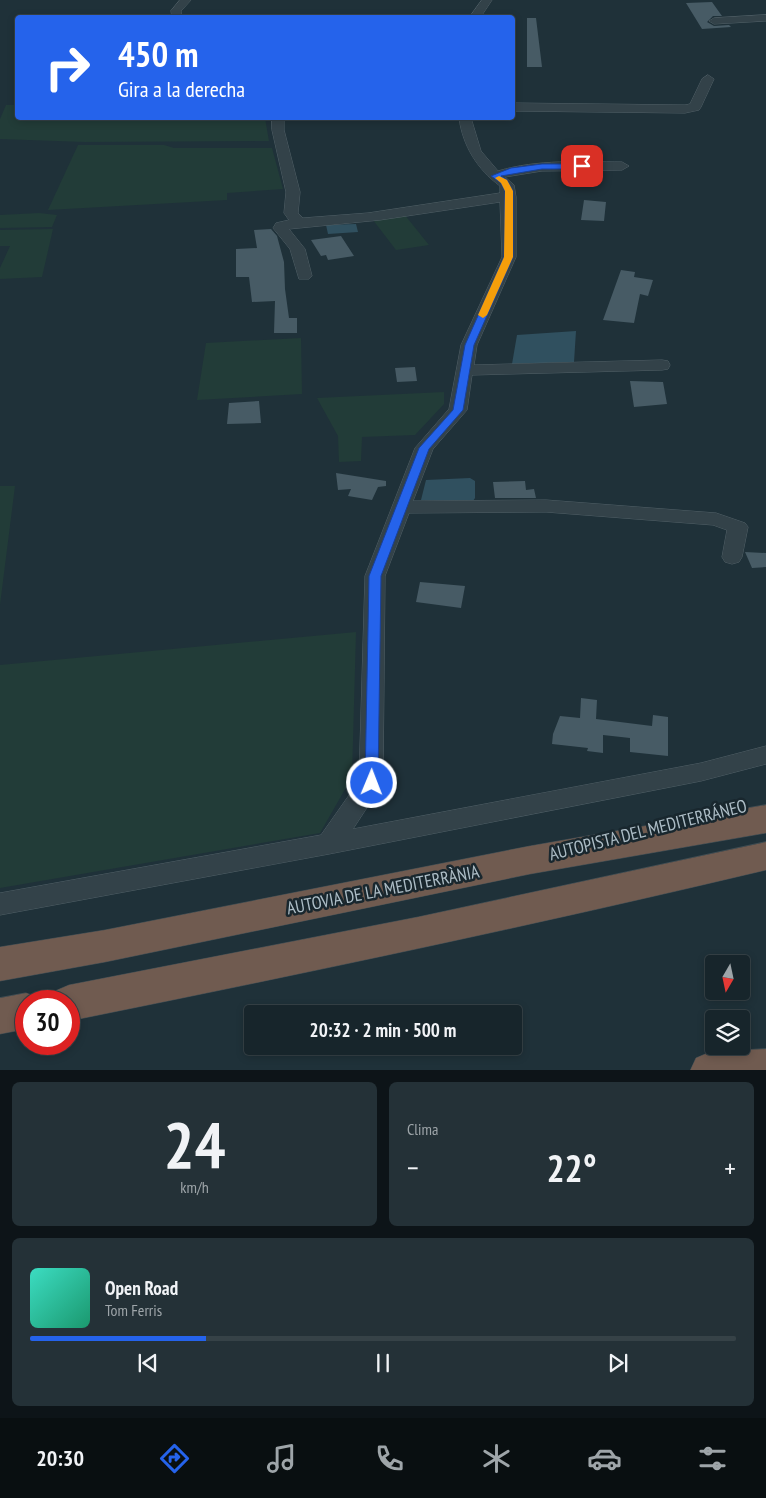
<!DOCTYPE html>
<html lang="es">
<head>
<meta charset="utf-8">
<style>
  body { margin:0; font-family:"PT Sans Narrow",sans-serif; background:#243137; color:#f1f3f6; height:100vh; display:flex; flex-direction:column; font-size:19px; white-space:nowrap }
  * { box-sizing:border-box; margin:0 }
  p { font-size:16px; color:#9ea5a9 }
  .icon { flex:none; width:28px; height:28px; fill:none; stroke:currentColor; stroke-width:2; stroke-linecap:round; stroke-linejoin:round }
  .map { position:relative; height:1070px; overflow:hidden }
  .sheet { display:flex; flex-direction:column; gap:12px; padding:12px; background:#0d1418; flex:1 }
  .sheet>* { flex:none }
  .banner { position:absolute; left:15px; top:15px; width:500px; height:105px; border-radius:5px; box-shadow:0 2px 8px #0003,0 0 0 1px #364247; background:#2563eb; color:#fff; overflow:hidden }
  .needle { width:32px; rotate:189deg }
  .controls { position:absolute; left:705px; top:955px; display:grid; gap:10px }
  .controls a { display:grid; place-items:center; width:45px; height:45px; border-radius:5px; background:#17252b; box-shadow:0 2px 8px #0003,0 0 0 1px #364247; font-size:25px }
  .speed { position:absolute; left:15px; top:990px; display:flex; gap:10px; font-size:25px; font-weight:700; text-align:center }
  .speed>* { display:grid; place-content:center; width:65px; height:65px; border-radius:50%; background:#17252b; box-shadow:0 2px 8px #0003,0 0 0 1px #364247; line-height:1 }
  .speed .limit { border:8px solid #d22; background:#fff; color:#111 }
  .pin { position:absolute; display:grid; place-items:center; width:42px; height:42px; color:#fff; margin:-21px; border-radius:10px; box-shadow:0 2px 8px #0006 }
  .me { position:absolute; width:55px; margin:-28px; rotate:1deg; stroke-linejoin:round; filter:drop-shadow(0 0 4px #0008) }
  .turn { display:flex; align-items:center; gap:18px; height:105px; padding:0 20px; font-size:22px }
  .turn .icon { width:65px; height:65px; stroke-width:2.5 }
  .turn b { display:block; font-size:35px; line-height:42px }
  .big { font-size:38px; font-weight:600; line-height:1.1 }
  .sheet .widget { flex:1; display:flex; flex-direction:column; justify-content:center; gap:8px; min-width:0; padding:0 18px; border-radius:8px; background:#243137 }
  .sheet .dial { align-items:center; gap:0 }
  .dial b { font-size:65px; line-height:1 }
  .song { display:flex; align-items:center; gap:15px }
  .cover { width:60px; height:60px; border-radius:8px; background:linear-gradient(135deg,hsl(170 70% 55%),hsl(160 70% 35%)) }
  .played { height:5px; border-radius:2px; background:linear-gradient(90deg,#2563eb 25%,#364247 25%) }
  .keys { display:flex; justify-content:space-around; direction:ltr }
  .heat { display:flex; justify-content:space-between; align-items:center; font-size:28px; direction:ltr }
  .sheet .tiles { flex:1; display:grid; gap:12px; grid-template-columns:1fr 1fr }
  .widget:last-child { grid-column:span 2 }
  .trip { position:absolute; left:244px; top:1005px; width:278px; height:50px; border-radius:5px; background:#17252b; box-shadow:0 2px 8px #0003,0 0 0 1px #364247; font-weight:600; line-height:50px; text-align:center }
  .menu { display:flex; height:80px; justify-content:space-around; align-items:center; background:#090f11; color:#9ea5a9 }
  .menu .icon { width:35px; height:35px }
  .menu .active { color:#2563eb }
  .menu b { font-size:22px; color:#f1f3f6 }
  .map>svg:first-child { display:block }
</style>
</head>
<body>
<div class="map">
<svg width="766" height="1071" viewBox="0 0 766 1071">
  <rect width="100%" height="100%" fill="#1f3139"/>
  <path fill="#223c38" d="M6,105H17L18,118H265L269,141L85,142L0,139V119Z
    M78,145H164L174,148H272L283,189L227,193V200L48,210Z
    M39,213L57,215L52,227L0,228V215Z
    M404,214L429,245L396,250L373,220Z
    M53,229L42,277L0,279V268L10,246H0V230Z
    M301,338L302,394L197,400L206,343Z
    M444,392V404L415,435L362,437L361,461L339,462L338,436L317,398Z
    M0,486H15L0,605Z
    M356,632L352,777L320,833L0,888V665Z"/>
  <path fill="#30505f" d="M356,224L358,232L328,234L326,225Z
    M576,331L574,362L512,364L517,335Z
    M470,478L475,481V498L473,501L421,500L426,480Z"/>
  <path fill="#475b65" d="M712,2L722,16H713L707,22L714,26L729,25L731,27L702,29L686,3Z
    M527,18H536L542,67H527Z
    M584,200L606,202L604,221L581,220Z
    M271,229L277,236L284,262L285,289L289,318H297V333H274L275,301L252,302L249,277H236V249L257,248L254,230Z
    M341,236L354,256L328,260L326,255L321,256L311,240Z
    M621,270L635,272L634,277L653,280L648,296L640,294L634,323L603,320Z
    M415,367L417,381L397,382L395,368Z
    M630,381L663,382L667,404L634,407Z
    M259,401L261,423L227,424L229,403Z
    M336,473L386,481V486L378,487L372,500L348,496L351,489L338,490Z
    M525,481L526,490L534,489L536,498H495L493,482Z
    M745,552L766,553V567L752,568Z
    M420,582L465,586L461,608L416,602Z
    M581,698L597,700L596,719L652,726L653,715L668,717V756L630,752V738L603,735V753L587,751L588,748L552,744L553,734L560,716L580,718Z"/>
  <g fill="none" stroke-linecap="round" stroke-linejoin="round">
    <defs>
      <path id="minor" d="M180,0H191L181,11L182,18H172L171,11Z
        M482,0H492L480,18H469Z
        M766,15V21L714,24L709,21L714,18Z
        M708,75L714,79L701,107L699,110L685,113L512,111V103L685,105L690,104L702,79Z
        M272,118H284V130L300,192L298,213L303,218L368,213L500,193V186C477,169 463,146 459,118H471L481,151L498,171C538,159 580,162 622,162L629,166L622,170L542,171L505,177L514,185L516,197V257L477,345L474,365L662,360L668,361L670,365L668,369L662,370L472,375L467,410L433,449L413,501L546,500L716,513L745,523L748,527L742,557L739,562L732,564L725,562L722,557L727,530L713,525L546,512L409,513L385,576L383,783L353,829L701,763L766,746V764L701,781L329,854L0,915V893L321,835L359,781L365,576L415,448L449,409L461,345L502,257L500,202L380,220L289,229L305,249L312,276L309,279H299L290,249L273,228L276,223L289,220L284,213L286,192L272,130Z"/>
      <path id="motorway" d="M766,805V833L530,874L105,962L0,981V947L105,930L530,846Z
        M766,842V870C535,925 302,974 69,1021V1001H50L55,991L69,985L418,917Z
        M26,993L40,998L41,1001H26V1029L0,1034V998Z
        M766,1049V1071H690L696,1058L710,1052Z"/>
    </defs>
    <use href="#minor" stroke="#516067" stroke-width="1"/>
    <use href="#motorway" stroke="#3e4d54" stroke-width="1"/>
    <use href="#minor" fill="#334249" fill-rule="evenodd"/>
    <use href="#motorway" fill="#705b50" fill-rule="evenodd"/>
  </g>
  <path fill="#2563eb" stroke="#184099" d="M542,164H582L586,166L582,169H542L501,176L507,180L513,191V257L474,345L463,410L429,449L381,576L378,783L376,787H367L365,783L369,576L419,448L453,410L465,345L504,257L505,191L501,183L491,176L511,168Z"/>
  <path fill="#f59e0b" d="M499,176L507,180L513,191V257L487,315L483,318L478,315L504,257L505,191L501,183L495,178Z"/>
  <g text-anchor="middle" stroke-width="5" stroke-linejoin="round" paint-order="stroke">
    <g font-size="18" fill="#adbdc6" stroke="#19272e">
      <text transform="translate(648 830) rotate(-14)" y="6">AUTOPISTA DEL MEDITERRÁNEO</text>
      <text transform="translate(383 890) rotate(-11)" y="6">AUTOVIA DE LA MEDITERRÀNIA</text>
    </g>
  </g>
</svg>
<div class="controls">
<a><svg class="needle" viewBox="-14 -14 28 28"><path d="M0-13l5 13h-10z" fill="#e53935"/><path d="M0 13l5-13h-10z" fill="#9ea5a9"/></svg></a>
<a><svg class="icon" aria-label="layers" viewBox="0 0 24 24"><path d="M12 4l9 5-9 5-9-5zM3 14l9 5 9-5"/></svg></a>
</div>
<div class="speed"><div class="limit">30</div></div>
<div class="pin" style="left:582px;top:166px;background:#d93025"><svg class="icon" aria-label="arrive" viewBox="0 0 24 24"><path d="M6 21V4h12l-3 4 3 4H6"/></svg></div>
<svg class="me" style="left:372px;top:783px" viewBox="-20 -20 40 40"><circle r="17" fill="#2563eb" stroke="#fff" stroke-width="3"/><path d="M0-11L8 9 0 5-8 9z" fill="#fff"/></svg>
<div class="trip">20:32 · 2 min · 500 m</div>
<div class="banner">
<div class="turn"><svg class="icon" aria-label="right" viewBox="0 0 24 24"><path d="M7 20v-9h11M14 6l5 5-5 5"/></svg><div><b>450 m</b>Gira a la derecha</div></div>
</div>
</div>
<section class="sheet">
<div class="tiles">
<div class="widget dial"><b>24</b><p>km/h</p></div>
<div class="widget"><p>Clima</p>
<div class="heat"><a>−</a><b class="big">22°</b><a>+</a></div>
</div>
<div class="widget">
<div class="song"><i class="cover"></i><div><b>Open Road</b><p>Tom Ferris</p></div></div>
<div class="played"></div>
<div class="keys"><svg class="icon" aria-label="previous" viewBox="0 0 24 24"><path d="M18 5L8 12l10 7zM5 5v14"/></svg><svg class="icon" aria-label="pause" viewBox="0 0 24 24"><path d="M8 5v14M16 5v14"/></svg><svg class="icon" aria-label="next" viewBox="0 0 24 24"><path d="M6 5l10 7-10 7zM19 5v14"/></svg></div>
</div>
</div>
</section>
<nav class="menu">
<b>20:30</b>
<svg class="icon active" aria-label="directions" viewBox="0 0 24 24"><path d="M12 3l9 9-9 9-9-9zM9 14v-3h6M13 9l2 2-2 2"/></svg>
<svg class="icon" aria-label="music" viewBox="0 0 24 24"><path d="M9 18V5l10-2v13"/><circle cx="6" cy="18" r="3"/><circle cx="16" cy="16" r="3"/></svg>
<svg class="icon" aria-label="phone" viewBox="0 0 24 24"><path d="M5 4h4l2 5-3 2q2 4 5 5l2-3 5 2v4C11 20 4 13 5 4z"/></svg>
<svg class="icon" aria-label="climate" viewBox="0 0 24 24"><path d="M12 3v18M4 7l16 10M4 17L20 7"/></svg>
<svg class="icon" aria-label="car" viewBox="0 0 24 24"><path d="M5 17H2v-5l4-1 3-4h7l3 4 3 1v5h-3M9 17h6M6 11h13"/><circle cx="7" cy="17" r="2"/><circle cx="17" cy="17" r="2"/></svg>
<svg class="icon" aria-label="filters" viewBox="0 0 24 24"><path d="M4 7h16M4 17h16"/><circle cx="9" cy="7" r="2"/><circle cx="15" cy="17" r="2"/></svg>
</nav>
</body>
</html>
